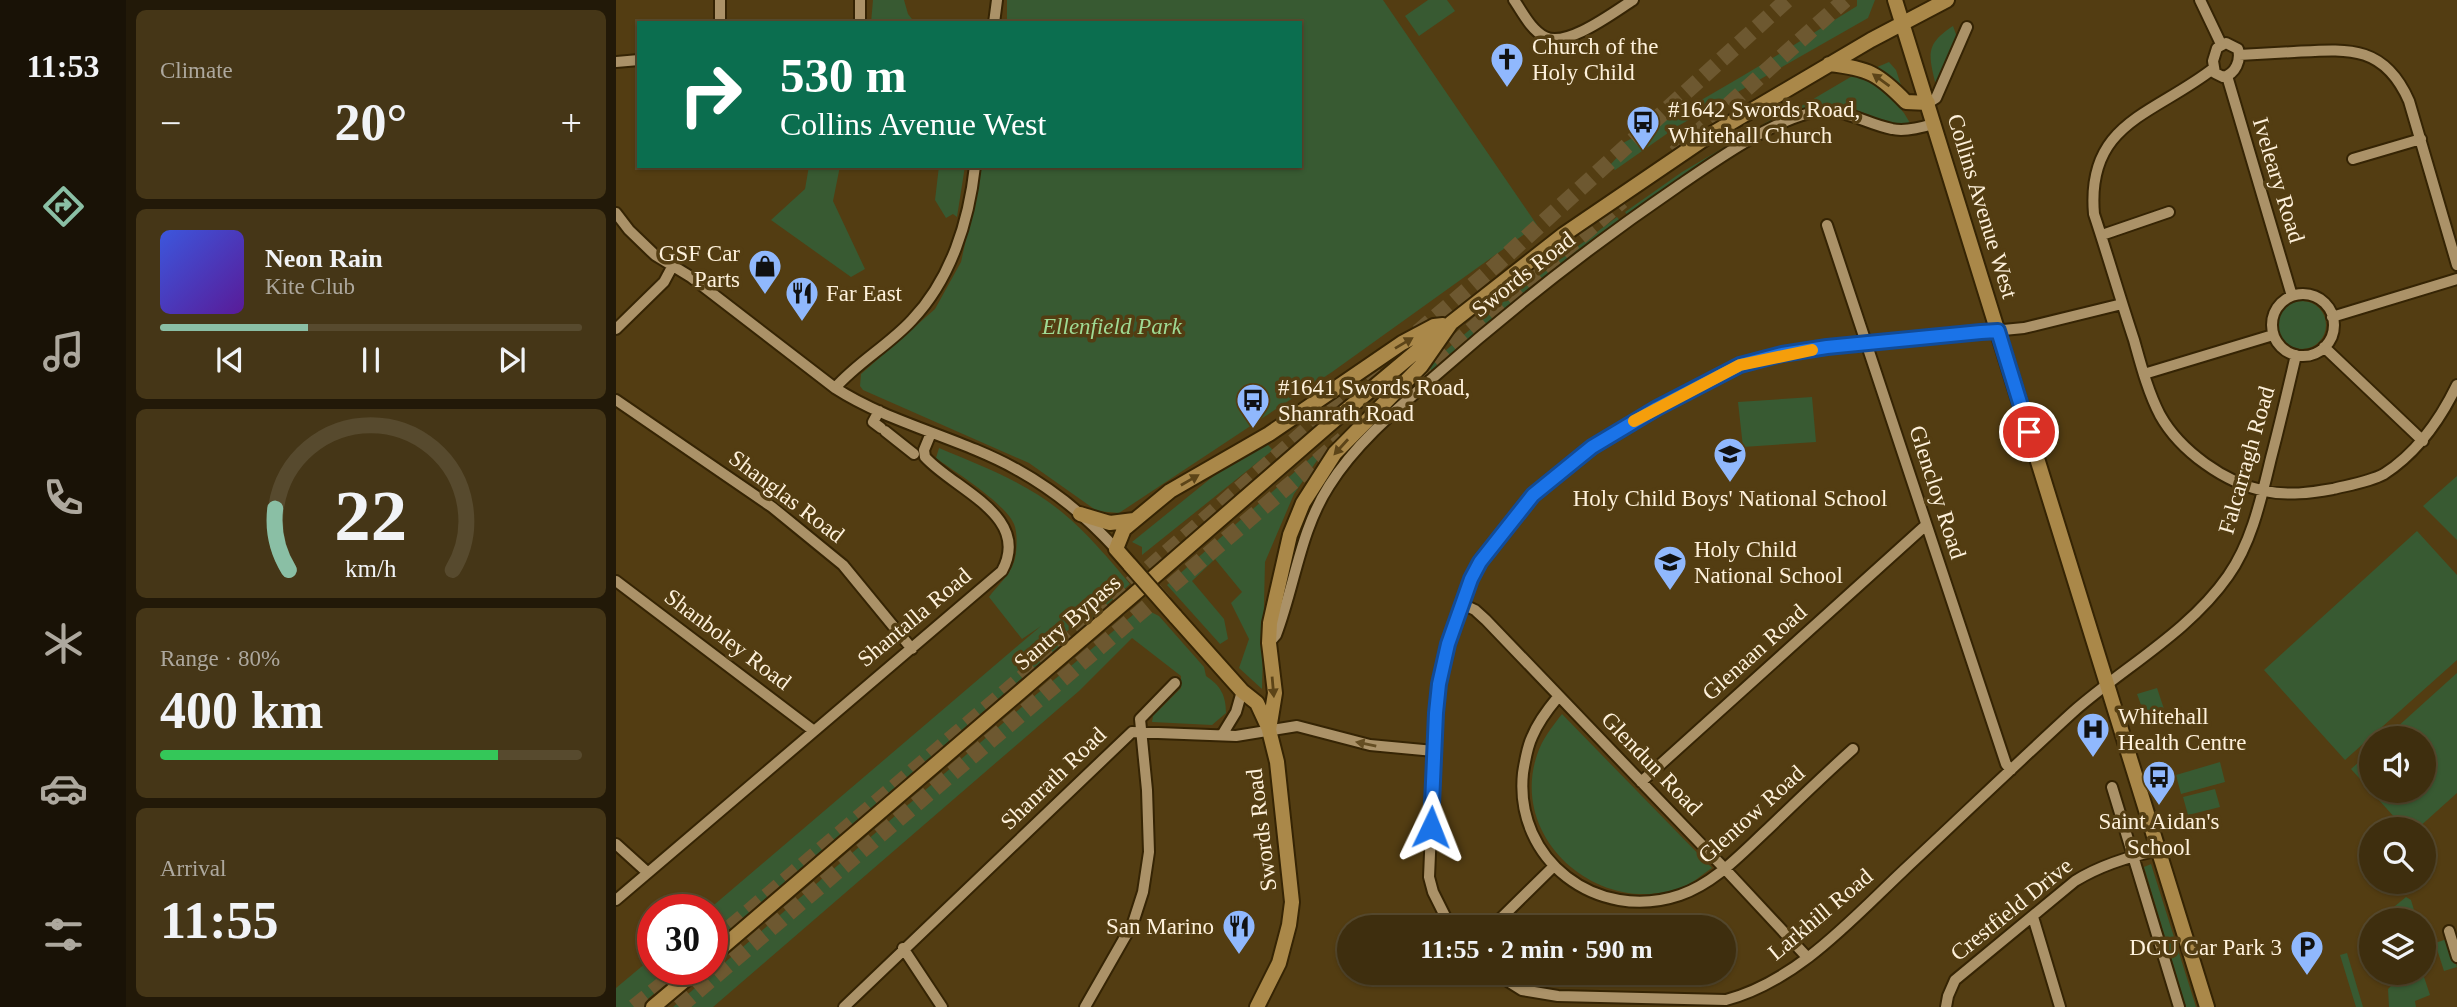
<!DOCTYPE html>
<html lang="en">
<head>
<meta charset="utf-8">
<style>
  body { margin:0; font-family:"Times New Roman",serif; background:#453617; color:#f1f3f6; height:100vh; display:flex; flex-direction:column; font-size:26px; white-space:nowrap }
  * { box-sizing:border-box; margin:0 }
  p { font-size:23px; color:#ada89e }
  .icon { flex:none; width:38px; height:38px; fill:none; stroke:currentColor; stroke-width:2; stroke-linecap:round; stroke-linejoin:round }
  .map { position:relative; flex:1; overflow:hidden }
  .drawer { display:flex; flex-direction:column; gap:10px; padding:10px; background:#221908; width:490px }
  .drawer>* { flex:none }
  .banner { position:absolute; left:21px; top:21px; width:665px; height:147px; border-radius:0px; box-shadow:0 2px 5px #0004,0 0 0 2px #574a2e; background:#0b6e4f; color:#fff; overflow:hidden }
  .buttons { position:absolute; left:1743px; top:726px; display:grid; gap:14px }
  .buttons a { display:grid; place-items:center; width:77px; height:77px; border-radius:50%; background:#3e2e0e; box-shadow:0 2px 5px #0004,0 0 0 2px #574a2e; font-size:35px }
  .speed { position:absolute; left:21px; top:894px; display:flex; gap:14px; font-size:35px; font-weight:700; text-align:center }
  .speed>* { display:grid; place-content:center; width:91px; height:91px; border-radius:50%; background:#3e2e0e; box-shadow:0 2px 5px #0004,0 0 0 2px #574a2e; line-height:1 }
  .speed .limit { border:10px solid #d22; background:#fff; color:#111 }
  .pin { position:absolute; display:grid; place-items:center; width:60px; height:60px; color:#fff; margin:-30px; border:4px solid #fff; border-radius:50%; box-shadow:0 2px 7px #0007 }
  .me { position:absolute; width:77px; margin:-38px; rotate:2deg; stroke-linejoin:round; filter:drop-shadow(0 0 5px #0008) }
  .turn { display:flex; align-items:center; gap:24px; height:147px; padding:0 28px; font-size:32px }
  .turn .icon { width:91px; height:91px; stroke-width:2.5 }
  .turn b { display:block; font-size:49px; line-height:60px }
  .big { font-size:52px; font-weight:800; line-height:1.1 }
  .drawer .tile { flex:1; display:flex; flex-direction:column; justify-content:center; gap:10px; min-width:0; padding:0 24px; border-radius:10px; background:#453617 }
  .drawer .dial { align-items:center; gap:0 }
  .dial svg { height:182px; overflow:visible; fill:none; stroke:#574a2e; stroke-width:7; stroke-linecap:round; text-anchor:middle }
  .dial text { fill:#f1f3f6; stroke:none }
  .song { display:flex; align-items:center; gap:21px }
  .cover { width:84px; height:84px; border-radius:10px; background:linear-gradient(135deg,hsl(230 70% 55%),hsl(270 70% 35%)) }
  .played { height:7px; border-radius:4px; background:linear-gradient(90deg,#8abfa5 35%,#574a2e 35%) }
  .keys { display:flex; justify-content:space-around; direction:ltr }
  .heat { display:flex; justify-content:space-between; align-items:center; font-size:38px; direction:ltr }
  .charge { height:10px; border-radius:5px; background:linear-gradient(90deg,#34c759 80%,#574a2e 0) }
  .trip { position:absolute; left:721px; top:915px; width:399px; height:70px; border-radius:35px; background:#3e2e0e; box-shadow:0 2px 5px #0004,0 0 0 2px #574a2e; font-weight:800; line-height:70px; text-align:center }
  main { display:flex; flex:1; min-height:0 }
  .menu { display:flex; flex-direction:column; width:126px; justify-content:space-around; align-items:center; background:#191206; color:#ada89e }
  .menu .icon { width:49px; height:49px }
  .menu .selected { color:#8abfa5 }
  .menu b { font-size:32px; color:#f1f3f6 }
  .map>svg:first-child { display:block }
</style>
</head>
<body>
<main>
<nav class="menu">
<b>11:53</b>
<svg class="icon selected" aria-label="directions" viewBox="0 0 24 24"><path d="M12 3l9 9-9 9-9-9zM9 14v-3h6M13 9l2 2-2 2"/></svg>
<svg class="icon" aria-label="music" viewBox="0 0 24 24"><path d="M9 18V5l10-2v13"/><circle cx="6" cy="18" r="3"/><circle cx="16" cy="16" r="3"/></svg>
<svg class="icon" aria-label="phone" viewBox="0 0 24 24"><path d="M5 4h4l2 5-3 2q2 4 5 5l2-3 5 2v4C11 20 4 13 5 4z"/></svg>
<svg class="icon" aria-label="climate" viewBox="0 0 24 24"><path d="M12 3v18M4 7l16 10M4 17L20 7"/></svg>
<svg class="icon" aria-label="car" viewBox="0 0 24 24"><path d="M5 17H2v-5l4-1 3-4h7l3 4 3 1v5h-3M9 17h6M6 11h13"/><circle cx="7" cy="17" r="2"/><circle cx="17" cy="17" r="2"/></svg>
<svg class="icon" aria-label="filters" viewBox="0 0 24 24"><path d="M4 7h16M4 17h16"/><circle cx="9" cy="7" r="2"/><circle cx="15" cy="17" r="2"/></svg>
</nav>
<section class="drawer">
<div class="tile"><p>Climate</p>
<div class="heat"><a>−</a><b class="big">20°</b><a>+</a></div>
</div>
<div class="tile">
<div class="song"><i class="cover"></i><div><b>Neon Rain</b><p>Kite Club</p></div></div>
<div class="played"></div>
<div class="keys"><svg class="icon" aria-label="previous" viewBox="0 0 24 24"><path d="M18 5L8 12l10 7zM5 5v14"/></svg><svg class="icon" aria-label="pause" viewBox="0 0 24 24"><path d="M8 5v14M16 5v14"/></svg><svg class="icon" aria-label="next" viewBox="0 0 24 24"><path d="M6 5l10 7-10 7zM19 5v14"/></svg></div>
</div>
<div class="tile dial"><svg viewBox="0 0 100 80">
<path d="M14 69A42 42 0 1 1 86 69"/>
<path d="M14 69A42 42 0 0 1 8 42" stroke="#8abfa5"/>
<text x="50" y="56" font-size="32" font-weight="700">22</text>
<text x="50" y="72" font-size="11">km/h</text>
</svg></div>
<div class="tile"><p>Range · 80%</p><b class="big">400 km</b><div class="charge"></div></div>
<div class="tile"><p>Arrival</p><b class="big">11:55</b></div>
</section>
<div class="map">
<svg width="1841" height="1007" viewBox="0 0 1841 1007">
  <rect width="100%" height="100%" fill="#533d12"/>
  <path fill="#385a32" d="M257,0H288L292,14L299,23H255Z
    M391,0H767L921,225L716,372L503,513L481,511L413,463L247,390L244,386L245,374L319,309L345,262L366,166H684V23H391Z
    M812,0H831L839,11L803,36L789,16Z
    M1241,0H1259L1252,18L1062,126L999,170L994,165L1008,150L1007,143C1087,101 1164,54 1241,6Z
    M1337,26L1341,37L1320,86C1313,55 1308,45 1337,26Z
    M1273,62L1280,70L1285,85L1282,87L1259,68Z
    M1238,75H1247L1275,93L1273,96L1288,113L1294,123L1276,124L1238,109L1218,107L1154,126L1012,216L1009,212L1066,172L1156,119L1187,105Z
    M193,166H224L217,201L249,269L235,277L155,220L189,189Z
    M323,166H349L341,217L337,214L330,218L319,200Z
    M1001,217L1004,221L873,322L813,373L730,454L728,451L808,369L879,308Z
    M1662 325a24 24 0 1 1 48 0a24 24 0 1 1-48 0Z
    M1196,397L1200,442L1127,447L1122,402Z
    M651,444L657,450L526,555V547L516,542L605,470Z
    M323,448C366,466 411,483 447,513C472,534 494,560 514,584L473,621L460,623L449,633L446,644L96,945V910H92L425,626L406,639L373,597C381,586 394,575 398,562C401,553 402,533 398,524C389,503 339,472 320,458Z
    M699,454L702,459L678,494L649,562L646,689L623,668L633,639L615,603L626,592L599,559L576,581L608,619L612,639L604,644L551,585Z
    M1841,476V540L1807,506Z
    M1801,531L1841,575V660L1729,760L1648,670Z
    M529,605L535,612L543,616L588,667L590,676C605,686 610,696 610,713L596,725L536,722L537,716L565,688V676L516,638L463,691L97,1007H57L422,693Z
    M1841,673V793L1801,829H1789L1735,769L1755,751V791H1808V738H1769Z
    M1541,688L1551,718L1532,724L1521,694Z
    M946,714L1096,868C1087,874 1078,882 1069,886C987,920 892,841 921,755C926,739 936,727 946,714Z
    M1604,762L1609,782L1565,794L1560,775Z
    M1599,789L1604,807L1572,815L1567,797Z
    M1535,864L1580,1007H1570L1528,867Z
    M1790,897L1795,900L1801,920H1762Z
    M1831,939L1841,967L1828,971L1819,943Z
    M1731,953L1747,1007H1740L1724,955Z
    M37,957V970H67L22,1007H0V988Z
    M1808,977L1814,995L1799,1001L1800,1007H1773L1772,989L1778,983Z"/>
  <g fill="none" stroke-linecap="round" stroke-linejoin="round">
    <path stroke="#6d5830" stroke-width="16" stroke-dasharray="16 8" stroke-linecap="butt" d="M1059,153L1229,0
      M802,332L879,266L1171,0
      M800,377L1006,201
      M96,943L484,611L775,356
      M18,1007L64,970
      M63,1007L727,439"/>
    <defs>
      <path id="minor" d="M898,0C907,13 915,30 929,37C951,48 998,12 1017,0
        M1584,0L1605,44
        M104,23V0
        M244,23V0
        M378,23L381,0
        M1610,43L1622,49C1625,60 1620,74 1607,77L1599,73L1597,61L1601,48Z
        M1623,55C1642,54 1660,53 1678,52C1731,49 1768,44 1793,101L1841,265
        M0,62L23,60
        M1598,68C1538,115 1470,122 1478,214C1492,256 1504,298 1518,340C1525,365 1532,392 1544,415C1564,451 1609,483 1649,491C1672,496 1694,493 1717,489C1733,485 1753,482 1768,474C1801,453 1824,420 1841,385
        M1611,76L1676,296
        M1312,103L1320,98L1351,27
        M1737,159L1805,139
        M0,213L13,230L39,255L75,277L219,388C275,424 342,437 400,469C438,490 471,517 500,549
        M1211,225L1390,764L1395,770
        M1486,235L1553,212
        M1656 325a31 31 0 1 1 62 0a31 31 0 1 1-62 0Z
        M1716,317L1841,279
        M0,329L48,282L56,267
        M1708,347L1807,441
        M1528,374L1657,335
        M219,388C242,362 273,345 296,320C335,279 353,221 359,166
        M0,400L156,507L227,565L296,649
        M263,411L257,422L265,428
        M269,431L298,454
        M0,581L198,731
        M846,604L859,610L870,620L1109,869L1191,957
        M653,643L660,635C679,585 684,531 713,486C740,443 781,409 819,376C896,308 976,245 1061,187C1096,163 1152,123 1194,113C1228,106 1246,123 1276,129C1289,132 1304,128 1317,124
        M942,697C932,709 922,722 916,737C911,747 909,761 907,773C898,860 981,923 1064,895C1099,883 1125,854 1152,829C1180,802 1208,775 1237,749
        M606,735L620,712L626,691
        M1025,782L1310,525
        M1496,787L1563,1007
        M0,844L31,872
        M0,900L386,571C416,516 339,490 309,457L308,450L315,433
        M1417,917L1444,1007
        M835,928L817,892L813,877L820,713L823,684L832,644L855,580L864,562L901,513L917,495L940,475L976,447L1011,425L1124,365L1166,354L1211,347L1408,328L1506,304
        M875,928L937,867
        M1833,931L1841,957
        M287,948L326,1007
        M879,973L906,990L942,996L1110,1000C1181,981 1235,920 1287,871C1344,818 1400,764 1457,712C1508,667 1573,632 1612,576C1636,542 1645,499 1655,458C1664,424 1672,389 1680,355
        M228,1007L516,732L620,736L681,726L754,745L818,751
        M469,1007L517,923L527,892L533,852L531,790L524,719L559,683
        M1330,1007L1332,996L1339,980L1459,881C1485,865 1514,856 1544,850"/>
      <path id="major" d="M1279,0L1591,1007
        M1213,64C1252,68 1263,74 1290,102L1312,103
        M464,514L494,523L518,520
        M514,565L500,549L508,529L554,491L653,434L786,343L818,326L827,325
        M559,616L626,691L641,703L653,729
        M96,956L516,596L721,418L820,335
        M37,1007L81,970
        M641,1007L663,963L673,925L676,902L661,762L653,730L659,693L653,643L654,623L674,535L687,503L719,453L805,366L835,323L947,235L1094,135L1255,40L1331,0"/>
    </defs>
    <use href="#minor" stroke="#352404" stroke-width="14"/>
    <use href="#major" stroke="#352404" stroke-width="18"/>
    <use href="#minor" stroke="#ab9268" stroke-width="10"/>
    <use href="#major" stroke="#aa8849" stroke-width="14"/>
    <defs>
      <path id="major-bridge" d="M514,565L559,616"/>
    </defs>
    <use href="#major-bridge" stroke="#352404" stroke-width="18" stroke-linecap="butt"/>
    <use href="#major-bridge" stroke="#aa8849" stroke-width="14"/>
  </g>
  <defs><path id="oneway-solid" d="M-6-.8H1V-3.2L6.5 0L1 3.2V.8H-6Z" transform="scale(1.75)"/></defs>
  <g fill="#5c4418">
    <use href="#oneway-solid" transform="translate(1265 80) rotate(-144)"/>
    <use href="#oneway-solid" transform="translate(788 343) rotate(-31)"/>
    <use href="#oneway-solid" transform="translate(725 447) rotate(132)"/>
    <use href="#oneway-solid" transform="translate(574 480) rotate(-30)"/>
    <use href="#oneway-solid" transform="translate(657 687) rotate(85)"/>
  </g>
  <use fill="#654e23" href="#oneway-solid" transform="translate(750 744) rotate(-168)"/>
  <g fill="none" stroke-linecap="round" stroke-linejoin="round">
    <defs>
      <path id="route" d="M815,827L820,713L823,684L832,644L855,579L864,562L917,495L976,447L1041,408L1124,365L1166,354L1211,347L1365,332L1382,331L1413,432"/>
    </defs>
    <use href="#route" stroke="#114b97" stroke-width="18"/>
    <use href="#route" stroke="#1a73e8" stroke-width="12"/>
    <path stroke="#f59e0b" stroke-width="12" d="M1018,421L1124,365L1196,350"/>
  </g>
  <defs>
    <symbol id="church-pin" viewBox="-11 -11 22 30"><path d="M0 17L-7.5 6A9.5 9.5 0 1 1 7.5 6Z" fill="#90b8fd" stroke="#533d12"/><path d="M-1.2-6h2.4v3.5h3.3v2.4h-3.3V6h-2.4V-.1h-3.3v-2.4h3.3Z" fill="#111"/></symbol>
    <symbol id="bus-pin" viewBox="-11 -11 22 30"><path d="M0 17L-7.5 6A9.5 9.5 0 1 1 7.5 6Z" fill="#90b8fd" stroke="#533d12"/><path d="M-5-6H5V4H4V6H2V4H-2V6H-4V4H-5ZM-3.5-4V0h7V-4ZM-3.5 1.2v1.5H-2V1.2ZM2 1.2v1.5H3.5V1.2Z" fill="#111"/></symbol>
    <symbol id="shop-pin" viewBox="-11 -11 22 30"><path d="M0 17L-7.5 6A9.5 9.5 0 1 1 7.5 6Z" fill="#90b8fd" stroke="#533d12"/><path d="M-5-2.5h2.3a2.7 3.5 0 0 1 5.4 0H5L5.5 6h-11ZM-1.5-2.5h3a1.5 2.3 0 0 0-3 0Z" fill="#111"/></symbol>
    <symbol id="restaurant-pin" viewBox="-11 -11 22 30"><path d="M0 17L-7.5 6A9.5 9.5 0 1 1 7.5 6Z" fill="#90b8fd" stroke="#533d12"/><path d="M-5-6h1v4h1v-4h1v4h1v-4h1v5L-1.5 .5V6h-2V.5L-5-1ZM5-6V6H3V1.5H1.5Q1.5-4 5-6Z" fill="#111"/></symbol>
    <symbol id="school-pin" viewBox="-11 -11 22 30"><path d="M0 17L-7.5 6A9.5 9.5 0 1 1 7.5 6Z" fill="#90b8fd" stroke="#533d12"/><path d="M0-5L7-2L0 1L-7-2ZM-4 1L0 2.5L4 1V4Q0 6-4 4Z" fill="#111"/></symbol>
    <symbol id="hospital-pin" viewBox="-11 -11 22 30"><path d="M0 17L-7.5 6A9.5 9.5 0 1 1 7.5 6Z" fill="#90b8fd" stroke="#533d12"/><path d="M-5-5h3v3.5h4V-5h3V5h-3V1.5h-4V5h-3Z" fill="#111"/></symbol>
    <symbol id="parking-pin" viewBox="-11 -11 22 30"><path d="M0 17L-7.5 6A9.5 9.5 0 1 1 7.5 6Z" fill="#90b8fd" stroke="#533d12"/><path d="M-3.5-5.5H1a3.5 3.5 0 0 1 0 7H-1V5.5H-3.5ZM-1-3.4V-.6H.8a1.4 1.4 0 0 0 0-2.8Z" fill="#111"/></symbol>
  </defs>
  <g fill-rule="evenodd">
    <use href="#church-pin" x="872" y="40" width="38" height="52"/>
    <use href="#bus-pin" x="1008" y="103" width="38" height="52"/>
    <use href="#shop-pin" x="130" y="247" width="38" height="52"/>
    <use href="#restaurant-pin" x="167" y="274" width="38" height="52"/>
    <use href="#bus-pin" x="618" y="381" width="38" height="52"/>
    <use href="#school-pin" x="1095" y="435" width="38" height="52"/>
    <use href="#school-pin" x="1035" y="543" width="38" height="52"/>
    <use href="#hospital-pin" x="1458" y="710" width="38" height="52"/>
    <use href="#bus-pin" x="1524" y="758" width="38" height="52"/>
    <use href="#restaurant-pin" x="604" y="907" width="38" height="52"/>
    <use href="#parking-pin" x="1672" y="928" width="38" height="52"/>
  </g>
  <g text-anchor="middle" stroke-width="7" stroke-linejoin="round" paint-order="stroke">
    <g font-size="23" fill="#fef1db" stroke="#533d12" text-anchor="start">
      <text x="916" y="54">Church of the<tspan x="916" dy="26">Holy Child</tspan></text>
      <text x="1052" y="117">#1642 Swords Road,<tspan x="1052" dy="26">Whitehall Church</tspan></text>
      <text x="124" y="261" text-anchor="end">GSF Car<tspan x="124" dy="26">Parts</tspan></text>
      <text x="210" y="301">Far East</text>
      <text x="662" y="395">#1641 Swords Road,<tspan x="662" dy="26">Shanrath Road</tspan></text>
      <text x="1114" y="506" text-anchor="middle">Holy Child Boys' National School</text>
      <text x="1078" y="557">Holy Child<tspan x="1078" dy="26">National School</tspan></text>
      <text x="1502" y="724">Whitehall<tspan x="1502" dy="26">Health Centre</tspan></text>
      <text x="1543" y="829" text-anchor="middle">Saint Aidan's<tspan x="1543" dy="26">School</tspan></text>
      <text x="598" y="934" text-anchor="end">San Marino</text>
      <text x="1666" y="955" text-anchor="end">DCU Car Park 3</text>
    </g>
    <g font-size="23" fill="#fef1db" stroke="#533d12">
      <text transform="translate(1663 180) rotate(73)" y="8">Iveleary Road</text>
      <text transform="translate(1367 206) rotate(73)" y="8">Collins Avenue West</text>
      <text transform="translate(907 274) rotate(-38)" y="8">Swords Road</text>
      <text transform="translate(1630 460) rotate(-74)" y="8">Falcarragh Road</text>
      <text transform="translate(1322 492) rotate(72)" y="8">Glencloy Road</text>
      <text transform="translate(171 496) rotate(37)" y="8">Shanglas Road</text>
      <text transform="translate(298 617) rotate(-40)" y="8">Shantalla Road</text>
      <text transform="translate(451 622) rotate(-41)" y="8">Santry Bypass</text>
      <text transform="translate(112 639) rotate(37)" y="8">Shanboley Road</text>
      <text transform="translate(1138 652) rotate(-42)" y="8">Glenaan Road</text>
      <text transform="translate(1036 763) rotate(46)" y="8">Glendun Road</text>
      <text transform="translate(437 778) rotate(-44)" y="8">Shanrath Road</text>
      <text transform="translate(1135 814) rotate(-42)" y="8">Glentow Road</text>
      <text transform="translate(645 830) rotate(-97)" y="8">Swords Road</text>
      <text transform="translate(1395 909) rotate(-39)" y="8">Crestfield Drive</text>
      <text transform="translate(1204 914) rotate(-40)" y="8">Larkhill Road</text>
    </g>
    <g font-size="23" font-style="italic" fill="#9fda94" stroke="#533d12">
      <text x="496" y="334">Ellenfield Park</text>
    </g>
  </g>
</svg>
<div class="buttons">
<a><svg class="icon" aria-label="sound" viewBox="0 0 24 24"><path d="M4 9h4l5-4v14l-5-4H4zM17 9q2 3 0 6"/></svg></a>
<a><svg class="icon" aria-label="search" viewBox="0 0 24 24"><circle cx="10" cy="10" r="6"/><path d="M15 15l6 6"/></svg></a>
<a><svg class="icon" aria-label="layers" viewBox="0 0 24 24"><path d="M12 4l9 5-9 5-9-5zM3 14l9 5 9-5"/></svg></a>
</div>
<div class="speed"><div class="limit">30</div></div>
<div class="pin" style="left:1413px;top:432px;background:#d93025"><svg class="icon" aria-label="arrive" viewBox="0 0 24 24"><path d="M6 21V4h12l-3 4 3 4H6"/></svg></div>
<svg class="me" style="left:815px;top:827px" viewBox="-20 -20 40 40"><path d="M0-17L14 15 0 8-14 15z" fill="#1a73e8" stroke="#fff" stroke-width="4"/></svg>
<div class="trip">11:55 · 2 min · 590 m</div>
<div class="banner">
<div class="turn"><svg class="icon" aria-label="right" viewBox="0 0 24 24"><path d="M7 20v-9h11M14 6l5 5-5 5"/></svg><div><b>530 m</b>Collins Avenue West</div></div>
</div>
</div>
</main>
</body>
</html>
